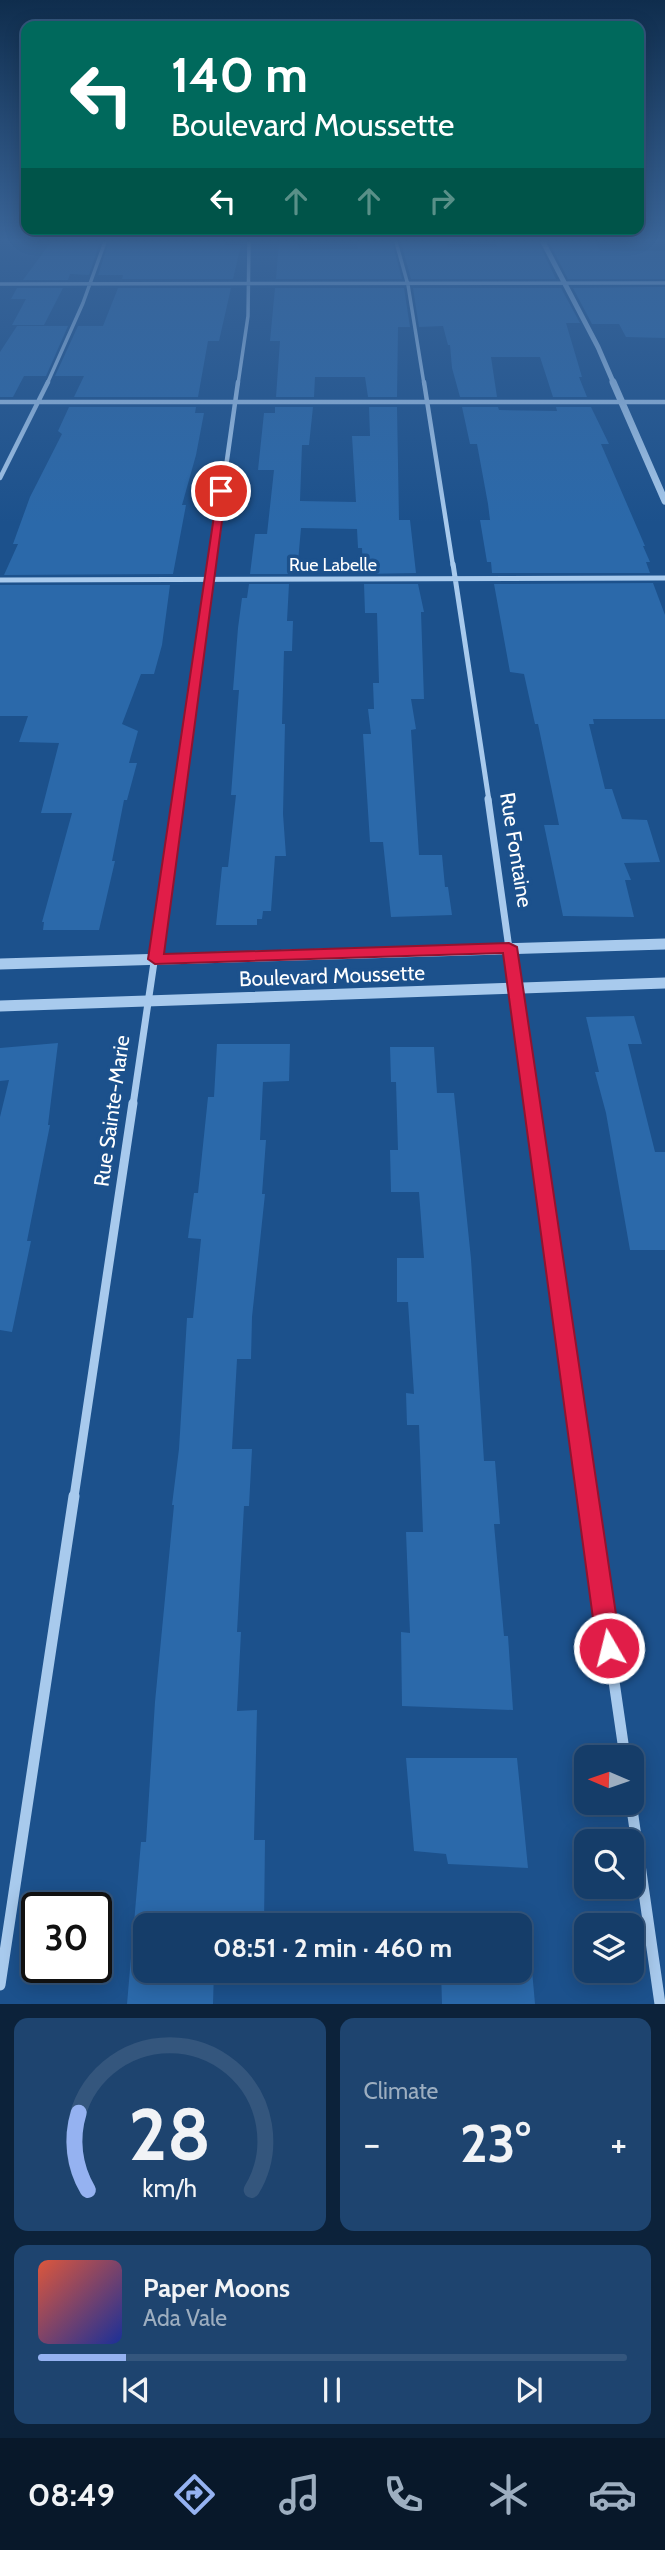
<!DOCTYPE html>
<html lang="en">
<head>
<meta charset="utf-8">
<style>
  body { margin:0; font-family:Cabin,sans-serif; background:#1e446f; color:#f1f3f6; height:100vh; display:flex; flex-direction:column; font-size:26px; white-space:nowrap }
  * { box-sizing:border-box; margin:0 }
  p { font-size:23px; color:#9daec0 }
  .icon { flex:none; width:38px; height:38px; fill:none; stroke:currentColor; stroke-width:2; stroke-linecap:round; stroke-linejoin:round }
  .map { position:relative; height:2004px; overflow:hidden }
  .side { display:flex; flex-direction:column; gap:14px; padding:14px; background:#0c223a; flex:1 }
  .side>* { flex:none }
  .banner { position:absolute; left:21px; top:21px; width:623px; height:214px; border-radius:14px; box-shadow:0 4px 18px #0003,0 0 0 2px #34567d; background:#00695c; color:#fff; overflow:hidden }
  .needle { width:46px; rotate:272deg }
  .buttons { position:absolute; left:574px; top:1745px; display:grid; gap:14px }
  .buttons a { display:grid; place-items:center; width:70px; height:70px; border-radius:14px; background:#153d69; box-shadow:0 4px 18px #0003,0 0 0 2px #34567d; font-size:35px }
  .speed { position:absolute; left:21px; top:1892px; display:flex; gap:14px; font-size:35px; font-weight:700; text-align:center }
  .speed>* { display:grid; place-content:center; width:91px; height:91px; border-radius:50%; background:#153d69; box-shadow:0 4px 18px #0003,0 0 0 2px #34567d; line-height:1 }
  .speed .limit { border:4px solid #111; border-radius:10px; background:#fff; color:#111 }
  .pin { position:absolute; display:grid; place-items:center; width:60px; height:60px; color:#fff; margin:-30px; border:4px solid #fff; border-radius:50%; box-shadow:0 2px 7px #0007 }
  .me { position:absolute; width:77px; margin:-38px; rotate:352deg; stroke-linejoin:round; filter:drop-shadow(0 0 5px #0008) }
  .turn { display:flex; align-items:center; gap:24px; height:147px; padding:0 35px; font-size:32px }
  .turn .icon { width:91px; height:91px; stroke-width:2.5 }
  .turn b { display:block; font-size:49px; line-height:60px }
  .lanes { display:flex; align-items:center; height:66px; padding:0 35px; background:#0003; justify-content:center; gap:35px; direction:ltr }
  .lanes .off { opacity:.35 }
  .big { font-size:52px; font-weight:800; line-height:1.1 }
  .side .widget { flex:1; display:flex; flex-direction:column; justify-content:center; gap:10px; min-width:0; padding:0 24px; border-radius:14px; background:#1e446f }
  .side .dial { align-items:center; gap:0 }
  .dial svg { height:182px; overflow:visible; fill:none; stroke:#34567d; stroke-width:7; stroke-linecap:round; text-anchor:middle }
  .dial text { fill:#f1f3f6; stroke:none }
  .song { display:flex; align-items:center; gap:21px }
  .cover { width:84px; height:84px; border-radius:10px; background:linear-gradient(135deg,hsl(10 70% 55%),hsl(230 70% 35%)) }
  .played { height:7px; border-radius:4px; background:linear-gradient(90deg,#95b2f1 15%,#34567d 15%) }
  .keys { display:flex; justify-content:space-around; direction:ltr }
  .heat { display:flex; justify-content:space-between; align-items:center; font-size:38px; direction:ltr }
  .side .tiles { flex:1; display:grid; gap:14px; grid-template-columns:1fr 1fr }
  .widget:last-child { grid-column:span 2 }
  .trip { position:absolute; left:133px; top:1913px; width:399px; height:70px; border-radius:14px; background:#153d69; box-shadow:0 4px 18px #0003,0 0 0 2px #34567d; font-weight:800; line-height:70px; text-align:center }
  .menu { display:flex; height:112px; justify-content:space-around; align-items:center; background:#08182a; color:#9daec0 }
  .menu .icon { width:49px; height:49px }
  .menu .on { color:#95b2f1 }
  .menu b { font-size:32px; color:#f1f3f6 }
  .map>svg:first-child { display:block }
</style>
</head>
<body>
<div class="map">
<svg width="665" height="2004" viewBox="0 0 665 2004">
  <rect width="100%" height="100%" fill="#1c518c"/>
  <path fill="#2b69aa" d="M51,242H100L89,275L70,274L68,280H23Z
    M109,242H226L225,245H241L233,279H122L123,275H98Z
    M279,242H297L300,250L358,249L357,242H392L402,279H276Z
    M401,242H447L448,247H497L496,242H538L556,279H411Z
    M549,242H596L600,251H665V279H568Z
    M665,287V338L626,337L619,324H592L573,288Z
    M17,288H63L44,325H12L26,299H11Z
    M118,288H231L219,341H208L198,397H74L84,376H55L78,326H103Z
    M275,288H404L410,327H398L397,397H368L365,377H315L314,397H276L280,341H270Z
    M413,288H561L580,323H566L582,377H579L587,397H553L540,357H491L497,397H460L452,368L450,345H448L443,326L419,327Z
    M17,326H68L46,376H24L13,397H0V352Z
    M69,407H196L195,413H204L196,455L182,505H186L173,574L4,575L18,544H13L30,497L62,434L58,431Z
    M275,407H313L309,445H302L300,501L356,502L352,436H370L369,407H397L399,520H410L416,573L363,574L362,548H358L357,529L301,528L298,562H291L290,574H250L255,534H267L274,470H258L264,413H275Z
    M462,407H498L499,410L557,411L556,407H591L609,444H601L645,546H643L650,562H646L650,573H492L491,562H487L480,520H490L488,504L477,444H470Z
    M653,583L665,615V719H593L594,724H589L605,789H612L622,819L647,820L660,862L624,863L631,880H625L634,917L563,916L544,825H559L538,724H535L524,674L510,672L494,584Z
    M249,584H289L287,621H293L292,651H284L282,724H285L283,814L286,856H275L271,911H263L262,919H257V925H216L222,867H228L236,795H231L239,690H233L238,628L242,598H247Z
    M364,584H418L424,612H421L424,699H411L416,729L411,730L419,855H442L445,887H448L452,915L391,917L383,842H370L363,734H371L368,709H374L373,683H379L377,613H365Z
    M0,585H170L162,645L154,674H141L122,724L138,731L129,763H137L127,800H124L112,861H115L99,930H43L44,922H42L72,813H41L59,743L19,742L28,716H0Z
    M634,1016L642,1044H628L655,1152H665V1250H630L606,1113L595,1072H599L586,1017Z
    M58,1043L48,1125H50L27,1241H31L12,1332L0,1330V1117L9,1080L0,1081V1048Z
    M217,1044H290L289,1081L263,1082L260,1140H266L262,1194H265L252,1317L251,1359H237L232,1449H252L249,1506H244L237,1632H241L237,1711L257,1710L254,1840H265L264,1925H145V1970H214L213,2004H127L141,1842H146L155,1702L174,1505H172L179,1449L187,1318H193L201,1239L188,1238L194,1193H198L208,1097H214Z
    M390,1047H434L437,1093H454L471,1259L484,1461H495L500,1524H494L504,1636H508L513,1710L402,1706L401,1632L410,1633L406,1532H423L419,1425H407L406,1393L414,1394L408,1302H397V1258H424L419,1192H391L390,1150H398L396,1082H391Z
    M406,1758H517L528,1868L448,1864L446,1854L414,1851Z
    M441,1970H532L535,2004H442Z"/>
  <g fill="none" stroke-linecap="round" stroke-linejoin="round">
    <path stroke="#a8caed" stroke-width="3.5" d="M396,242L408,285L424,384
      M0,284L665,283
      M47,384L83,303L105,242
      M238,384L248,316L249,242"/>
    <path stroke="#a8caed" stroke-width="4.5" d="M424,382L453,566
      M0,402H665
      M0,478L48,382
      M212,566L238,382"/>
    <path stroke="#a8caed" stroke-width="5" d="M453,564L489,801
      M0,580L665,578
      M178,801L212,564"/>
    <path stroke="#a8caed" stroke-width="7" d="M488,799L531,1105
      M133,1105L178,799"/>
    <path stroke="#a8caed" stroke-width="9" d="M531,1103L588,1497
      M74,1497L133,1103"/>
    <path stroke="#a8caed" stroke-width="11" d="M587,1496L625,1757
      M631,1802L660,2004
      M0,1985L74,1496"/>
    <path stroke="#a8caed" stroke-width="5" d="M543,242L598,347L614,384"/>
    <path stroke="#a8caed" stroke-width="7" d="M613,382L665,501"/>
    <path stroke="#a8caed" stroke-width="11" d="M0,964L665,944
      M0,1006L665,983"/>
  </g>
  <linearGradient id="sky" x2="0" y2="1"><stop stop-color="#0f2d4d"/><stop offset="0.46" stop-color="#3a6599"/><stop offset="1" stop-color="#3a6599" stop-opacity="0"/></linearGradient>
  <rect width="665" height="523" fill="url(#sky)"/>
  <path fill="#e11d48" stroke="#92132f" stroke-width="2" d="M218,489L226,491L164,954L509,943L517,947L621,1648L617,1656L609,1660L600,1656L597,1648L503,953L155,964L148,959Z"/>
  <g text-anchor="middle" stroke-width="7" stroke-linejoin="round" paint-order="stroke">
    <g font-size="18" fill="#fff" stroke="#1c518c">
      <text x="333" y="571">Rue Labelle</text>
    </g>
    <g font-size="21" fill="#fff" stroke="#1c518c">
      <text transform="translate(516 850) rotate(81)" y="7">Rue Fontaine</text>
      <text transform="translate(332 976) rotate(-2)" y="7">Boulevard Moussette</text>
      <text transform="translate(112 1111) rotate(-82)" y="7">Rue Sainte-Marie</text>
    </g>
  </g>
</svg>
<div class="buttons">
<a><svg class="needle" viewBox="-14 -14 28 28"><path d="M0-13l5 13h-10z" fill="#e53935"/><path d="M0 13l5-13h-10z" fill="#9daec0"/></svg></a>
<a><svg class="icon" aria-label="search" viewBox="0 0 24 24"><circle cx="10" cy="10" r="6"/><path d="M15 15l6 6"/></svg></a>
<a><svg class="icon" aria-label="layers" viewBox="0 0 24 24"><path d="M12 4l9 5-9 5-9-5zM3 14l9 5 9-5"/></svg></a>
</div>
<div class="speed"><div class="limit">30</div></div>
<div class="pin" style="left:221px;top:491px;background:#d93025"><svg class="icon" aria-label="arrive" viewBox="0 0 24 24"><path d="M6 21V4h12l-3 4 3 4H6"/></svg></div>
<svg class="me" style="left:609px;top:1648px" viewBox="-20 -20 40 40"><circle r="17" fill="#e11d48" stroke="#fff" stroke-width="3"/><path d="M0-11L8 9 0 5-8 9z" fill="#fff"/></svg>
<div class="trip">08:51 · 2 min · 460 m</div>
<div class="banner">
<div class="turn"><svg class="icon" aria-label="left" viewBox="0 0 24 24"><path d="M17 20v-9H6M10 6l-5 5 5 5"/></svg><div><b>140 m</b>Boulevard Moussette</div></div>
<div class="lanes"><svg class="icon" aria-label="left" viewBox="0 0 24 24"><path d="M17 20v-9H6M10 6l-5 5 5 5"/></svg><svg class="icon off" aria-label="ahead" viewBox="0 0 24 24"><path d="M12 20V5M6 11l6-6 6 6"/></svg><svg class="icon off" aria-label="ahead" viewBox="0 0 24 24"><path d="M12 20V5M6 11l6-6 6 6"/></svg><svg class="icon off" aria-label="right" viewBox="0 0 24 24"><path d="M7 20v-9h11M14 6l5 5-5 5"/></svg></div>
</div>
</div>
<section class="side">
<div class="tiles">
<div class="widget dial"><svg viewBox="0 0 100 80">
<path d="M14 69A42 42 0 1 1 86 69"/>
<path d="M14 69A42 42 0 0 1 10 35" stroke="#95b2f1"/>
<text x="50" y="56" font-size="32" font-weight="700">28</text>
<text x="50" y="72" font-size="11">km/h</text>
</svg></div>
<div class="widget"><p>Climate</p>
<div class="heat"><a>−</a><b class="big">23°</b><a>+</a></div>
</div>
<div class="widget">
<div class="song"><i class="cover"></i><div><b>Paper Moons</b><p>Ada Vale</p></div></div>
<div class="played"></div>
<div class="keys"><svg class="icon" aria-label="previous" viewBox="0 0 24 24"><path d="M18 5L8 12l10 7zM5 5v14"/></svg><svg class="icon" aria-label="pause" viewBox="0 0 24 24"><path d="M8 5v14M16 5v14"/></svg><svg class="icon" aria-label="next" viewBox="0 0 24 24"><path d="M6 5l10 7-10 7zM19 5v14"/></svg></div>
</div>
</div>
</section>
<nav class="menu">
<b>08:49</b>
<svg class="icon on" aria-label="directions" viewBox="0 0 24 24"><path d="M12 3l9 9-9 9-9-9zM9 14v-3h6M13 9l2 2-2 2"/></svg>
<svg class="icon" aria-label="music" viewBox="0 0 24 24"><path d="M9 18V5l10-2v13"/><circle cx="6" cy="18" r="3"/><circle cx="16" cy="16" r="3"/></svg>
<svg class="icon" aria-label="phone" viewBox="0 0 24 24"><path d="M5 4h4l2 5-3 2q2 4 5 5l2-3 5 2v4C11 20 4 13 5 4z"/></svg>
<svg class="icon" aria-label="climate" viewBox="0 0 24 24"><path d="M12 3v18M4 7l16 10M4 17L20 7"/></svg>
<svg class="icon" aria-label="car" viewBox="0 0 24 24"><path d="M5 17H2v-5l4-1 3-4h7l3 4 3 1v5h-3M9 17h6M6 11h13"/><circle cx="7" cy="17" r="2"/><circle cx="17" cy="17" r="2"/></svg>
</nav>
</body>
</html>
